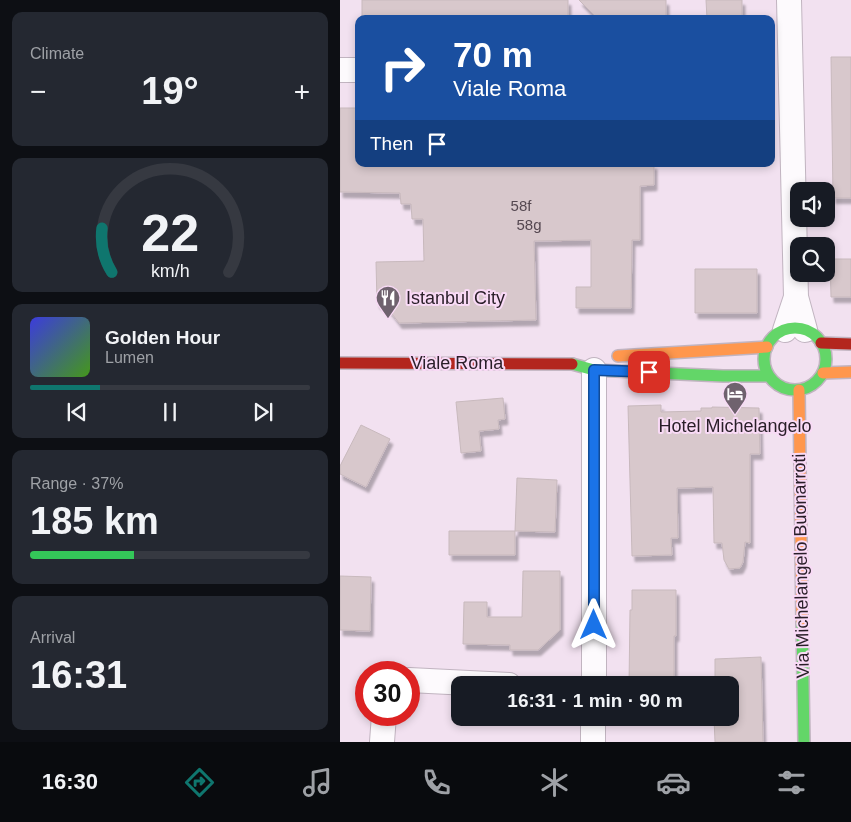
<!DOCTYPE html>
<html lang="en">
<head>
<meta charset="utf-8">
<style>
  body { margin:0; font-family:Helvetica,sans-serif; background:#242831; color:#f1f3f6; height:100vh; display:flex; flex-direction:column; font-size:19px; white-space:nowrap }
  * { box-sizing:border-box; margin:0 }
  p { font-size:16px; color:#9ea1a6 }
  .icon { flex:none; width:28px; height:28px; fill:none; stroke:currentColor; stroke-width:2; stroke-linecap:round; stroke-linejoin:round }
  .map { position:relative; flex:1; overflow:hidden }
  .drawer { display:flex; flex-direction:column; gap:12px; padding:12px; background:#0d0f14; width:340px }
  .drawer>* { flex:none }
  .banner { position:absolute; left:15px; top:15px; width:420px; height:152px; border-radius:10px; box-shadow:0 2px 8px #0003; background:#1a4fa0; color:#fff; overflow:hidden }
  .buttons { position:absolute; left:450px; top:182px; display:grid; gap:10px }
  .buttons a { display:grid; place-items:center; width:45px; height:45px; border-radius:10px; background:#171b24; box-shadow:0 2px 8px #0003; font-size:25px }
  .speed { position:absolute; left:15px; top:661px; display:flex; gap:10px; font-size:25px; font-weight:700; text-align:center }
  .speed>* { display:grid; place-content:center; width:65px; height:65px; border-radius:50%; background:#171b24; box-shadow:0 2px 8px #0003; line-height:1 }
  .speed .limit { border:8px solid #d22; background:#fff; color:#111 }
  .pin { position:absolute; display:grid; place-items:center; width:42px; height:42px; color:#fff; margin:-21px; border-radius:10px; box-shadow:0 2px 8px #0006 }
  .me { position:absolute; width:55px; margin:-28px; rotate:0deg; stroke-linejoin:round; filter:drop-shadow(0 0 4px #0008) }
  .turn { display:flex; align-items:center; gap:18px; height:105px; padding:0 15px; font-size:22px }
  .turn .icon { width:65px; height:65px; stroke-width:2.5 }
  .turn b { display:block; font-size:35px; line-height:42px }
  .then { display:flex; align-items:center; height:48px; padding:0 15px; background:#0003; gap:10px; font-size:19px }
  .big { font-size:38px; font-weight:800; line-height:1.1 }
  .drawer .card { flex:1; display:flex; flex-direction:column; justify-content:center; gap:8px; min-width:0; padding:0 18px; border-radius:10px; background:#242831 }
  .drawer .dial { align-items:center; gap:0 }
  .dial svg { height:130px; overflow:visible; fill:none; stroke:#363941; stroke-width:7; stroke-linecap:round; text-anchor:middle }
  .dial text { fill:#f1f3f6; stroke:none }
  .song { display:flex; align-items:center; gap:15px }
  .cover { width:60px; height:60px; border-radius:8px; background:linear-gradient(135deg,hsl(240 70% 55%),hsl(100 70% 35%)) }
  .played { height:5px; border-radius:2px; background:linear-gradient(90deg,#0f766e 25%,#363941 25%) }
  .keys { display:flex; justify-content:space-around; direction:ltr }
  .heat { display:flex; justify-content:space-between; align-items:center; font-size:28px; direction:ltr }
  .charge { height:8px; border-radius:4px; background:linear-gradient(90deg,#34c759 37%,#363941 0) }
  .trip { position:absolute; left:111px; top:676px; width:288px; height:50px; border-radius:10px; background:#171b24; box-shadow:0 2px 8px #0003; font-weight:800; line-height:50px; text-align:center }
  .dock { display:flex; height:80px; justify-content:space-around; align-items:center; background:#090b0e; color:#9ea1a6 }
  .dock .icon { width:35px; height:35px }
  .dock .active { color:#0f766e }
  .dock b { font-size:22px; color:#f1f3f6 }
  main { display:flex; flex:1; min-height:0 }
  .map>svg:first-child { display:block }
</style>
</head>
<body>
<main>
<section class="drawer">
<div class="card"><p>Climate</p>
<div class="heat"><a>−</a><b class="big">19°</b><a>+</a></div>
</div>
<div class="card dial"><svg viewBox="0 0 100 80">
<path d="M14 69A42 42 0 1 1 86 69"/>
<path d="M14 69A42 42 0 0 1 8 42" stroke="#0f766e"/>
<text x="50" y="56" font-size="32" font-weight="700">22</text>
<text x="50" y="72" font-size="11">km/h</text>
</svg></div>
<div class="card">
<div class="song"><i class="cover"></i><div><b>Golden Hour</b><p>Lumen</p></div></div>
<div class="played"></div>
<div class="keys"><svg class="icon" aria-label="previous" viewBox="0 0 24 24"><path d="M18 5L8 12l10 7zM5 5v14"/></svg><svg class="icon" aria-label="pause" viewBox="0 0 24 24"><path d="M8 5v14M16 5v14"/></svg><svg class="icon" aria-label="next" viewBox="0 0 24 24"><path d="M6 5l10 7-10 7zM19 5v14"/></svg></div>
</div>
<div class="card"><p>Range · 37%</p><b class="big">185 km</b><div class="charge"></div></div>
<div class="card"><p>Arrival</p><b class="big">16:31</b></div>
</section>
<div class="map">
<svg width="511" height="742" viewBox="0 0 511 742">
  <defs>
    <filter id="shadow"><feDropShadow dx="3" dy="5.5" stdDeviation="1" flood-color="#0004"/></filter>
  </defs>
  <rect width="100%" height="100%" fill="#f2e1f0"/>
  <path fill="#d8c8cc" stroke="#c8b9bd" filter="url(#shadow)" d="M22,0H228V19H22Z
    M239,0H326V19H258Z
    M366,0H402V19H367Z
    M491,57H511V198H493Z
    M0,108H19V164H314V185L300,186V240H292L291,308H236V287H251V240L194,241L196,320L59,323L49,310L37,303L36,262L84,261L83,219H72L71,204H61L60,193L0,192Z
    M490,259H511V297H491Z
    M355,269H417V313H355Z
    M163,398L165,419L158,420L159,429L139,431L141,451L121,453L116,402Z
    M321,405V412L361,411V408H372V407L419,408L420,454H410V543L405,542L403,562L400,568L389,569L384,560L382,543H374L373,487L337,488L338,538H331L332,555L292,556L288,406Z
    M21,425L50,439L26,487L0,474V466Z
    M177,478L217,480L215,532L175,531Z
    M109,531H175V555H109Z
    M183,571H220V630L198,650H170V645L123,644L124,602H147V617H182Z
    M0,576L31,577L30,631L0,630Z
    M292,590H336V636H334V685H289L290,610H292Z
    M421,657L423,742H375L374,718H390V685H375V659Z"/>
  <g fill="none" stroke-linecap="round" stroke-linejoin="round">
    <defs>
      <path id="street" d="M449,0L456,297L465,330
        M0,70H19
        M445,330L456,297
        M69,680L169,685
        M254,685V370
        M42,742L44,715
        M253,742V718"/>
      <path id="fast" d="M424 359a31 31 0 1 1 62 0a31 31 0 1 1-62 0Z
        M232,364L254,370L383,376H429
        M462,622L464,742"/>
      <path id="slow" d="M278,356L427,347
        M483,373L511,372
        M459,390L462,622"/>
      <path id="jam" d="M481,343L511,344
        M0,363L232,364"/>
    </defs>
    <use href="#street" stroke="#c1b4c0" stroke-width="26"/>
    <use href="#fast" stroke="#c1b4c0" stroke-width="14"/>
    <use href="#slow" stroke="#c1b4c0" stroke-width="14"/>
    <use href="#jam" stroke="#c1b4c0" stroke-width="14"/>
    <use href="#street" stroke="#fdfafd" stroke-width="24"/>
    <use href="#fast" stroke="#63d668" stroke-width="11"/>
    <use href="#slow" stroke="#ff974d" stroke-width="11"/>
    <use href="#jam" stroke="#b3261e" stroke-width="11"/>
  </g>
  <g fill="none" stroke-linecap="round" stroke-linejoin="round">
    <defs>
      <path id="route" d="M254,625V370L309,372"/>
    </defs>
    <use href="#route" stroke="#114b97" stroke-width="12"/>
    <use href="#route" stroke="#1a73e8" stroke-width="9"/>
  </g>
  <defs>
    <symbol id="restaurant-pin" viewBox="-11 -11 22 30"><path d="M0 17L-7.5 6A9.5 9.5 0 1 1 7.5 6Z" fill="#6f626e" stroke="#f9daf6"/><path d="M-5-6h1v4h1v-4h1v4h1v-4h1v5L-1.5 .5V6h-2V.5L-5-1ZM5-6V6H3V1.5H1.5Q1.5-4 5-6Z" fill="#fff"/></symbol>
    <symbol id="hotel-pin" viewBox="-11 -11 22 30"><path d="M0 17L-7.5 6A9.5 9.5 0 1 1 7.5 6Z" fill="#6f626e" stroke="#f9daf6"/><path d="M-6-4.5h1.5V1H6V5H4.5V3h-9V5H-6ZM-4 0a1.8 1.8 0 1 1 3.6 0ZM.5 0V-2.5h3Q6-2.5 6 0Z" fill="#fff"/></symbol>
  </defs>
  <g fill-rule="evenodd">
    <use href="#restaurant-pin" x="34" y="284" width="28" height="38"/>
    <use href="#hotel-pin" x="381" y="380" width="28" height="38"/>
  </g>
  <g text-anchor="middle" stroke-width="4" stroke-linejoin="round" paint-order="stroke">
    <g font-size="15" fill="#554851">
      <text x="181" y="211">58f</text>
      <text x="189" y="230">58g</text>
    </g>
    <g font-size="18" fill="#291e28" stroke="#f9daf6" text-anchor="start">
      <text x="66" y="304">Istanbul City</text>
      <text x="395" y="432" text-anchor="middle">Hotel Michelangelo</text>
    </g>
    <g font-size="18" fill="#291e28" stroke="#f9daf6">
      <text x="117" y="369">Viale Roma</text>
      <text transform="translate(461 566) rotate(-91)" y="6">Via Michelangelo Buonarroti</text>
    </g>
  </g>
</svg>
<div class="buttons">
<a><svg class="icon" aria-label="sound" viewBox="0 0 24 24"><path d="M4 9h4l5-4v14l-5-4H4zM17 9q2 3 0 6"/></svg></a>
<a><svg class="icon" aria-label="search" viewBox="0 0 24 24"><circle cx="10" cy="10" r="6"/><path d="M15 15l6 6"/></svg></a>
</div>
<div class="speed"><div class="limit">30</div></div>
<div class="pin" style="left:309px;top:372px;background:#d93025"><svg class="icon" aria-label="arrive" viewBox="0 0 24 24"><path d="M6 21V4h12l-3 4 3 4H6"/></svg></div>
<svg class="me" style="left:254px;top:625px" viewBox="-20 -20 40 40"><path d="M0-17L14 15 0 8-14 15z" fill="#1a73e8" stroke="#fff" stroke-width="4"/></svg>
<div class="trip">16:31 · 1 min · 90 m</div>
<div class="banner">
<div class="turn"><svg class="icon" aria-label="right" viewBox="0 0 24 24"><path d="M7 20v-9h11M14 6l5 5-5 5"/></svg><div><b>70 m</b>Viale Roma</div></div>
<div class="then">Then<svg class="icon" aria-label="arrive" viewBox="0 0 24 24"><path d="M6 21V4h12l-3 4 3 4H6"/></svg></div>
</div>
</div>
</main>
<nav class="dock">
<b>16:30</b>
<svg class="icon active" aria-label="directions" viewBox="0 0 24 24"><path d="M12 3l9 9-9 9-9-9zM9 14v-3h6M13 9l2 2-2 2"/></svg>
<svg class="icon" aria-label="music" viewBox="0 0 24 24"><path d="M9 18V5l10-2v13"/><circle cx="6" cy="18" r="3"/><circle cx="16" cy="16" r="3"/></svg>
<svg class="icon" aria-label="phone" viewBox="0 0 24 24"><path d="M5 4h4l2 5-3 2q2 4 5 5l2-3 5 2v4C11 20 4 13 5 4z"/></svg>
<svg class="icon" aria-label="climate" viewBox="0 0 24 24"><path d="M12 3v18M4 7l16 10M4 17L20 7"/></svg>
<svg class="icon" aria-label="car" viewBox="0 0 24 24"><path d="M5 17H2v-5l4-1 3-4h7l3 4 3 1v5h-3M9 17h6M6 11h13"/><circle cx="7" cy="17" r="2"/><circle cx="17" cy="17" r="2"/></svg>
<svg class="icon" aria-label="filters" viewBox="0 0 24 24"><path d="M4 7h16M4 17h16"/><circle cx="9" cy="7" r="2"/><circle cx="15" cy="17" r="2"/></svg>
</nav>
</body>
</html>
